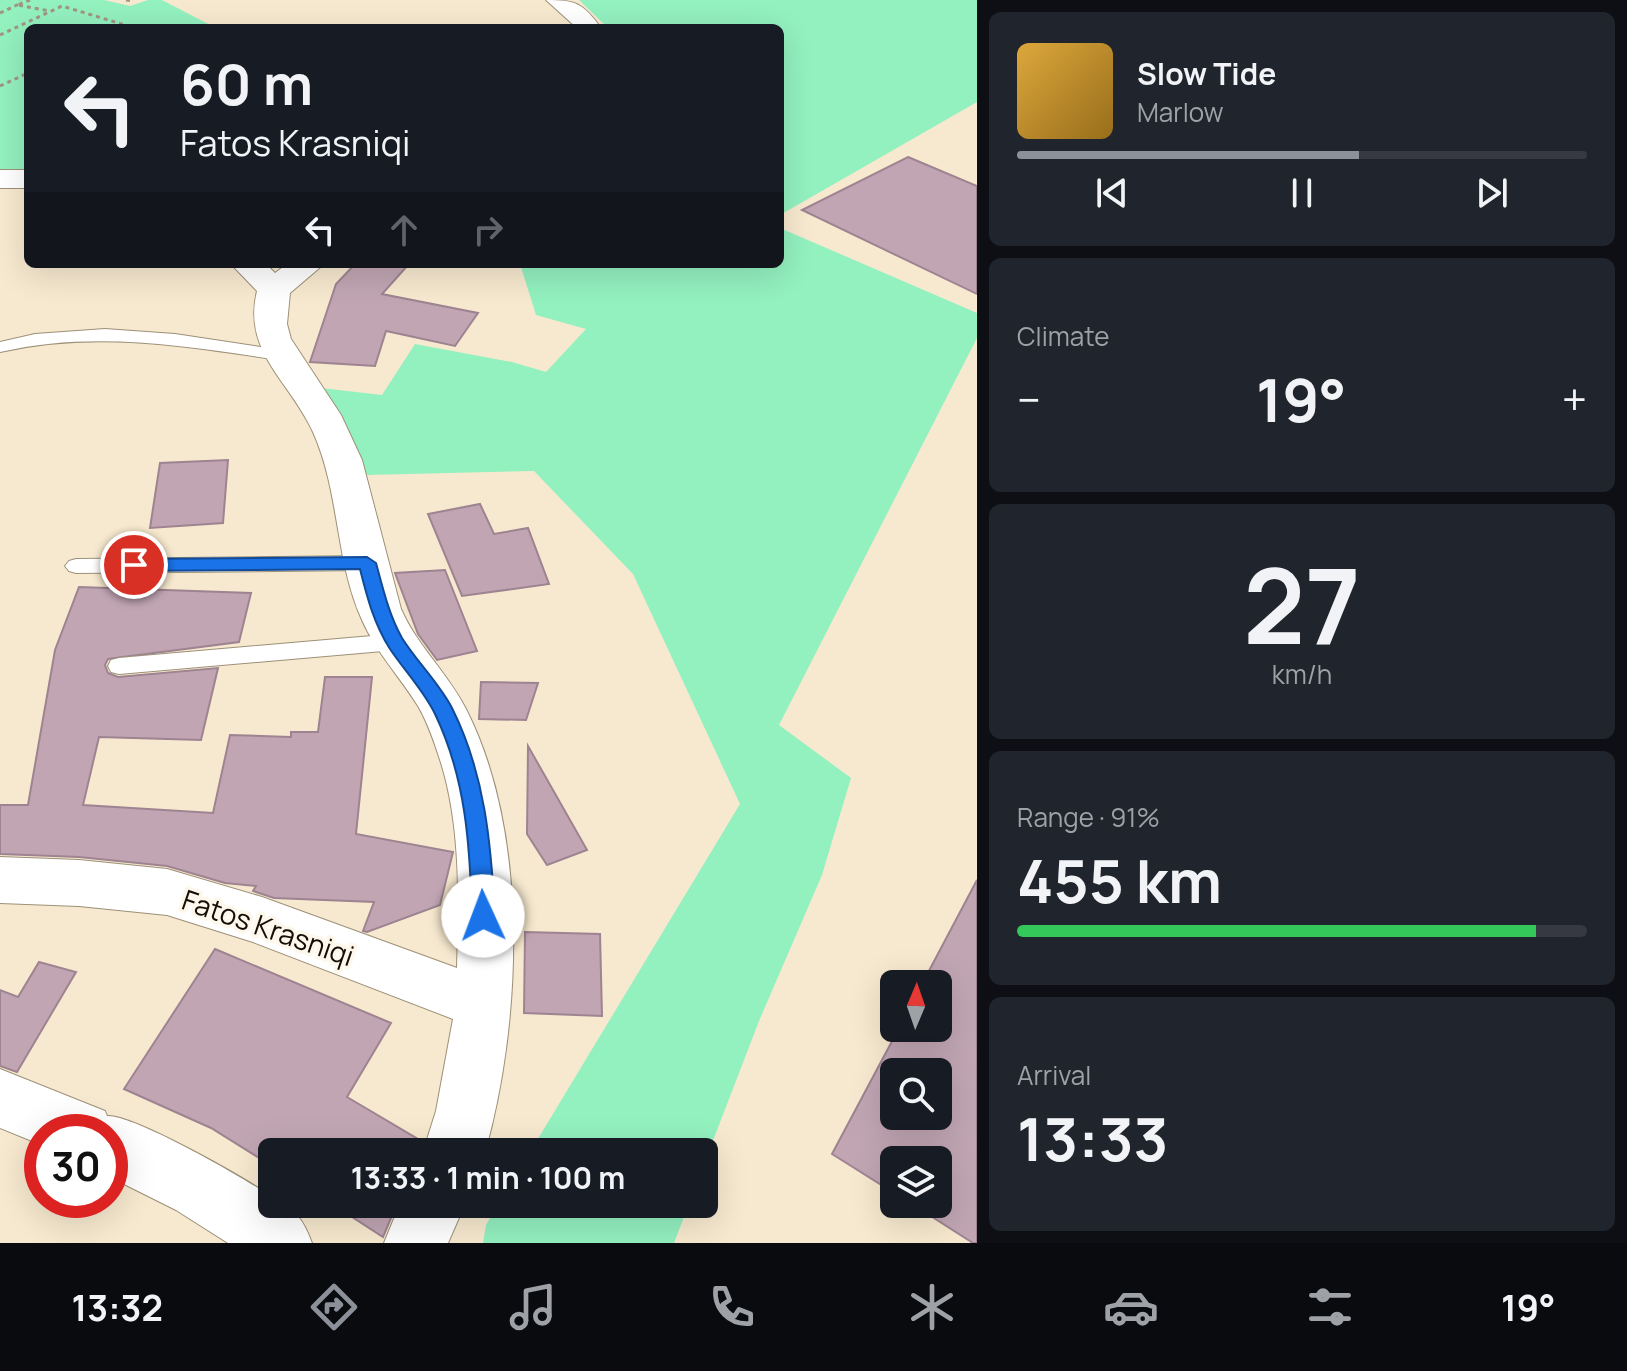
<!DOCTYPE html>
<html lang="en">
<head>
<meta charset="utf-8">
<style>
  body { margin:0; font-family:Manrope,sans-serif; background:#20242c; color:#f1f3f6; height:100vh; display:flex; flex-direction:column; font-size:30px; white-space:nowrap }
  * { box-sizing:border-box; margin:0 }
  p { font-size:26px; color:#9ea1a6 }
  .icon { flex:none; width:44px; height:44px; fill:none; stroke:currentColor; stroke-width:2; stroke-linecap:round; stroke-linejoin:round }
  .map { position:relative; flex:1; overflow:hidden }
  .sheet { display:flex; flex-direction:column; gap:12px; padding:12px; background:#0d0f14; width:650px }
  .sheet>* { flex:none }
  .top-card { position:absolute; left:24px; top:24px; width:760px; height:244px; border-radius:12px; box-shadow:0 8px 32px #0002; background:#171b24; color:#f1f3f6; overflow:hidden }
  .needle { width:52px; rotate:2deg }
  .controls { position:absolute; left:880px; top:970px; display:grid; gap:16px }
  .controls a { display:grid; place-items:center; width:72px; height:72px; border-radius:12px; background:#171b24; box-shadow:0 8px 32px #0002; font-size:40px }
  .speed { position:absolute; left:24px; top:1114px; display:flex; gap:16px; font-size:40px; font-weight:700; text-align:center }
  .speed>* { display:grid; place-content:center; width:104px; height:104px; border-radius:50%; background:#171b24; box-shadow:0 8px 32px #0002; line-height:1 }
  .speed .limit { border:12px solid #d22; background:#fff; color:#111 }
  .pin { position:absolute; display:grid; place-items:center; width:68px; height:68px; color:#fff; margin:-34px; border:4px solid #fff; border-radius:50%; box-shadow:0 2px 8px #0007 }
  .me { position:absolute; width:88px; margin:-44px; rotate:358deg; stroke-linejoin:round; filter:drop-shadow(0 0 6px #0008) }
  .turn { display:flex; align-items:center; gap:28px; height:168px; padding:0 24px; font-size:36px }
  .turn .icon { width:104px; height:104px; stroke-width:2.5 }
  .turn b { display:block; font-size:56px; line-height:68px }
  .lanes { display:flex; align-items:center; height:76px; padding:0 24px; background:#0003; justify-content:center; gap:40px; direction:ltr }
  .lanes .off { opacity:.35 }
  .big { font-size:60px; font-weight:700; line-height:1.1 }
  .sheet .widget { flex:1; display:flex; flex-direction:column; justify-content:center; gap:12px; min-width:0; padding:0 28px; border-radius:12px; background:#20242c }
  .sheet .dial { align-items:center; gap:0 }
  .dial b { font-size:104px; line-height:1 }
  .song { display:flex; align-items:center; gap:24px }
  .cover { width:96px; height:96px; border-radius:12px; background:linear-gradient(135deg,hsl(40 70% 55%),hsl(40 70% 35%)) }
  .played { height:8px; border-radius:4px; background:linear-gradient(90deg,#8c9099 60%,#363941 60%) }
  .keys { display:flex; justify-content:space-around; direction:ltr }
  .heat { display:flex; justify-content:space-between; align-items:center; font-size:44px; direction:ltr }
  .charge { height:12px; border-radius:6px; background:linear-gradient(90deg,#34c759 91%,#363941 0) }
  .trip { position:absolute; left:258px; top:1138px; width:460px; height:80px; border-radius:12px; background:#171b24; box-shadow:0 8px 32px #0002; font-weight:700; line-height:80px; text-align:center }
  .dock { display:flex; height:128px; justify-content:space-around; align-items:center; background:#090b0e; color:#9ea1a6 }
  .dock .icon { width:56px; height:56px }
  .dock .active { color:#8c9099 }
  .dock b { font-size:36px; color:#f1f3f6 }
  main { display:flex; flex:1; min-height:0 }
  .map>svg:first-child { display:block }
</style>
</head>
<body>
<main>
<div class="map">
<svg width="977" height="1243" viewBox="0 0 977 1243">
  <rect width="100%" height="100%" fill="#f7e9cf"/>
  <path fill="#93f0bf" d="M0,0H104L130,6L148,0H162L216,28H28V170L0,175Z
    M579,0H977V102L780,215V28H608Z
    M780,228L977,313V338L779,725L851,778L822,875L759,1021L704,1164V1152H530L740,804L633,574L534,471L367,475L321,388L382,395L415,344L512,362L546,372L586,329L536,315L520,264H780Z
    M498,1204H689L674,1243H483L486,1225Z"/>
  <path fill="#c1a5b3" stroke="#9e8391" stroke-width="2" fill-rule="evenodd" d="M908,157L977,186V294L802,210Z
    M355,264H409L382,294L478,313L455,346L386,331L375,366L310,362L336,284Z
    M228,460L223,523L150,528L160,463Z
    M480,504L494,534L528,528L549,584L462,596L428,514Z
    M445,570L477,651L437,660L418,634L395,573Z
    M79,587L251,593L239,642L108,659L105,665L108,673L118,677L218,668L201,740L99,737L83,805L213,813L230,735L291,737V732H318L325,677H372L356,834L453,852L440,905L367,932L363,931L374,902L274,898L253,891L256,886L225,883L167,866L79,857L0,854V805H28L55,650Z
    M481,682L538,683L526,720L479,719Z
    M528,746L587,850L547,865L527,834Z
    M977,880V1243H973L912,1204H938V1160H894V1193L832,1154L899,1028H938V984H922ZM894,1072H938V1116H894Z
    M525,932L600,934L602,1016L524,1013Z
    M215,949L391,1023L347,1097L423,1142L420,1152H272V1166L211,1128L124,1089Z
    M39,962L76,972L17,1072L0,1066V990L18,997Z
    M332,1204H397L383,1237Z"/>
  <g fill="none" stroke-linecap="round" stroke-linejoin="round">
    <defs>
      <path id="service" d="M105,329L175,334L280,350L289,355L280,360C185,346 95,330 0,352V342L35,334Z
        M367,556L374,558L378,563L374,568L367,570L76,573L69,571L65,566L69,561L76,559Z
        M395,634L403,636L406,642L403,648L395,650L119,674L111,672L108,666L111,660L119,658Z"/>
      <path id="minor" d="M546,0C576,0 583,3 601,28H577Z
        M0,170H28V188H0Z
        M231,264H266L275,273L287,264H324L290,293L287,324L291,339L341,415L362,460L401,609C417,646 449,674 467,711C529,835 522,1021 485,1152H423L436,1111L453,1019L253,942L167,915L79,906L0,903V857L79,860L167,869L262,897L457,968C459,902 461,827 441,763C435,744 428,723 418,706C400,677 376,652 362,620C335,561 340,492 313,432C290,381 242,352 257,291Z
        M400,1204H465L448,1243H384Z"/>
      <path id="tertiary" d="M0,1069L105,1111L107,1116C133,1114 246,1179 272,1197V1204C295,1204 305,1224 312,1243H228L176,1210L110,1177V1132H42V1145L0,1128Z"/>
    </defs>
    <use href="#service" stroke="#9d9078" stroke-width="2"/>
    <use href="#minor" stroke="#9d9078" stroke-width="2"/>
    <use href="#tertiary" stroke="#9d9078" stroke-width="2"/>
    <path stroke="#a09582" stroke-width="3" stroke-dasharray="4 4" stroke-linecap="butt" d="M30,0L17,5L50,11
      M126,0L133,1
      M0,13L17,5L19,0
      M0,35L62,6L125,25L118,28
      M0,86L28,73"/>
    <use href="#service" fill="#fff" fill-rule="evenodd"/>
    <use href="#minor" fill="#fff" fill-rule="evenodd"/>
    <use href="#tertiary" fill="#fff" fill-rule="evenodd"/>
  </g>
  <path fill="#1a73e8" stroke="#114b97" stroke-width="2" d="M367,557L376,563C383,589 389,615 402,638C417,662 439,683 452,708C485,774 491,843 495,916L491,923L483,926L476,923L472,916C470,846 466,778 435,714C424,691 404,670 390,649C374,624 367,597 360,569L134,571L126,565L134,559Z"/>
  <g text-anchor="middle" stroke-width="7" stroke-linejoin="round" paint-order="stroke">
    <g font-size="28" fill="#130e06" stroke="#fdf7ec">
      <text transform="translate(268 928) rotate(19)" y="10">Fatos Krasniqi</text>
    </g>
  </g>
</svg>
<div class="controls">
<a><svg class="needle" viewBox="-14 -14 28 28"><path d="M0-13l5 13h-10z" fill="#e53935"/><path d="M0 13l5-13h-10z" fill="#9ea1a6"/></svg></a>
<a><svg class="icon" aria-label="search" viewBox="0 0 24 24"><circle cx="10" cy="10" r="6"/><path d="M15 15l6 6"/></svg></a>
<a><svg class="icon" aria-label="layers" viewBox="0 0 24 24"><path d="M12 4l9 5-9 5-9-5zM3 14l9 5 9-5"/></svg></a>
</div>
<div class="speed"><div class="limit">30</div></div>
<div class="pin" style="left:134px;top:565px;background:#d93025"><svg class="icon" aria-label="arrive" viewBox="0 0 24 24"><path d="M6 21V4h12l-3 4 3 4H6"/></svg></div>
<svg class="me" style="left:483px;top:916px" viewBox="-20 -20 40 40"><circle r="19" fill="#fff"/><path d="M0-13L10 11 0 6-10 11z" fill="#1a73e8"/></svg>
<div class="trip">13:33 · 1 min · 100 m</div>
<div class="top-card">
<div class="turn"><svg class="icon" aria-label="left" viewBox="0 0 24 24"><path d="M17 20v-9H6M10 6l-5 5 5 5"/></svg><div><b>60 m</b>Fatos Krasniqi</div></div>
<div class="lanes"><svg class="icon" aria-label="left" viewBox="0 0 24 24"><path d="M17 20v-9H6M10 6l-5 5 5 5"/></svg><svg class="icon off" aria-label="ahead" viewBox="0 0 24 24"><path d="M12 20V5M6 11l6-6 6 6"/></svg><svg class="icon off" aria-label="right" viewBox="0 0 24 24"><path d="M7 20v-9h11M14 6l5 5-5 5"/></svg></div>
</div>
</div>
<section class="sheet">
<div class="widget">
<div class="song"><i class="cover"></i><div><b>Slow Tide</b><p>Marlow</p></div></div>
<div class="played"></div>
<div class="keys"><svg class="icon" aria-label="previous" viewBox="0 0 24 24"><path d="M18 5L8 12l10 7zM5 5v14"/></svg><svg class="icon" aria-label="pause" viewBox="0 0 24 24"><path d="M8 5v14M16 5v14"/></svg><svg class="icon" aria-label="next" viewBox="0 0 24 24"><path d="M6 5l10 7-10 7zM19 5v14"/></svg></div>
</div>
<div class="widget"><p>Climate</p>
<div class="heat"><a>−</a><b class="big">19°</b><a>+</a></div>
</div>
<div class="widget dial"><b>27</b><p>km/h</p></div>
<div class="widget"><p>Range · 91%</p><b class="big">455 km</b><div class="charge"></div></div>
<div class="widget"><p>Arrival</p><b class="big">13:33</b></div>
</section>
</main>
<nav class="dock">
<b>13:32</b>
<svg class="icon active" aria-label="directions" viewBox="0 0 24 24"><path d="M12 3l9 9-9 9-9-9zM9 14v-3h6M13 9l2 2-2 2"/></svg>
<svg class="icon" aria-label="music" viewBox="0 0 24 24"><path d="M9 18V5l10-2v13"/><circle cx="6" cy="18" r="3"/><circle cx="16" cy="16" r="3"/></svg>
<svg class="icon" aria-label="phone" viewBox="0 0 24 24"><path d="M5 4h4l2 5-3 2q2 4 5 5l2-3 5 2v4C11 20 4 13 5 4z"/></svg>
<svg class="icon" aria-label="climate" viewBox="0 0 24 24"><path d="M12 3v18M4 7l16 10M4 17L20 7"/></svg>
<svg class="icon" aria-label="car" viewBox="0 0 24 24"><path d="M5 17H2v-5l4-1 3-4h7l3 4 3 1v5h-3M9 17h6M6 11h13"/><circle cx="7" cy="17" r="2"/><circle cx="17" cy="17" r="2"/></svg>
<svg class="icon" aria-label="filters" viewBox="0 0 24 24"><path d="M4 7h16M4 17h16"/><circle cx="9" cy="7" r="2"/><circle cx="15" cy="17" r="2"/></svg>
<b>19°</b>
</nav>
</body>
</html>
